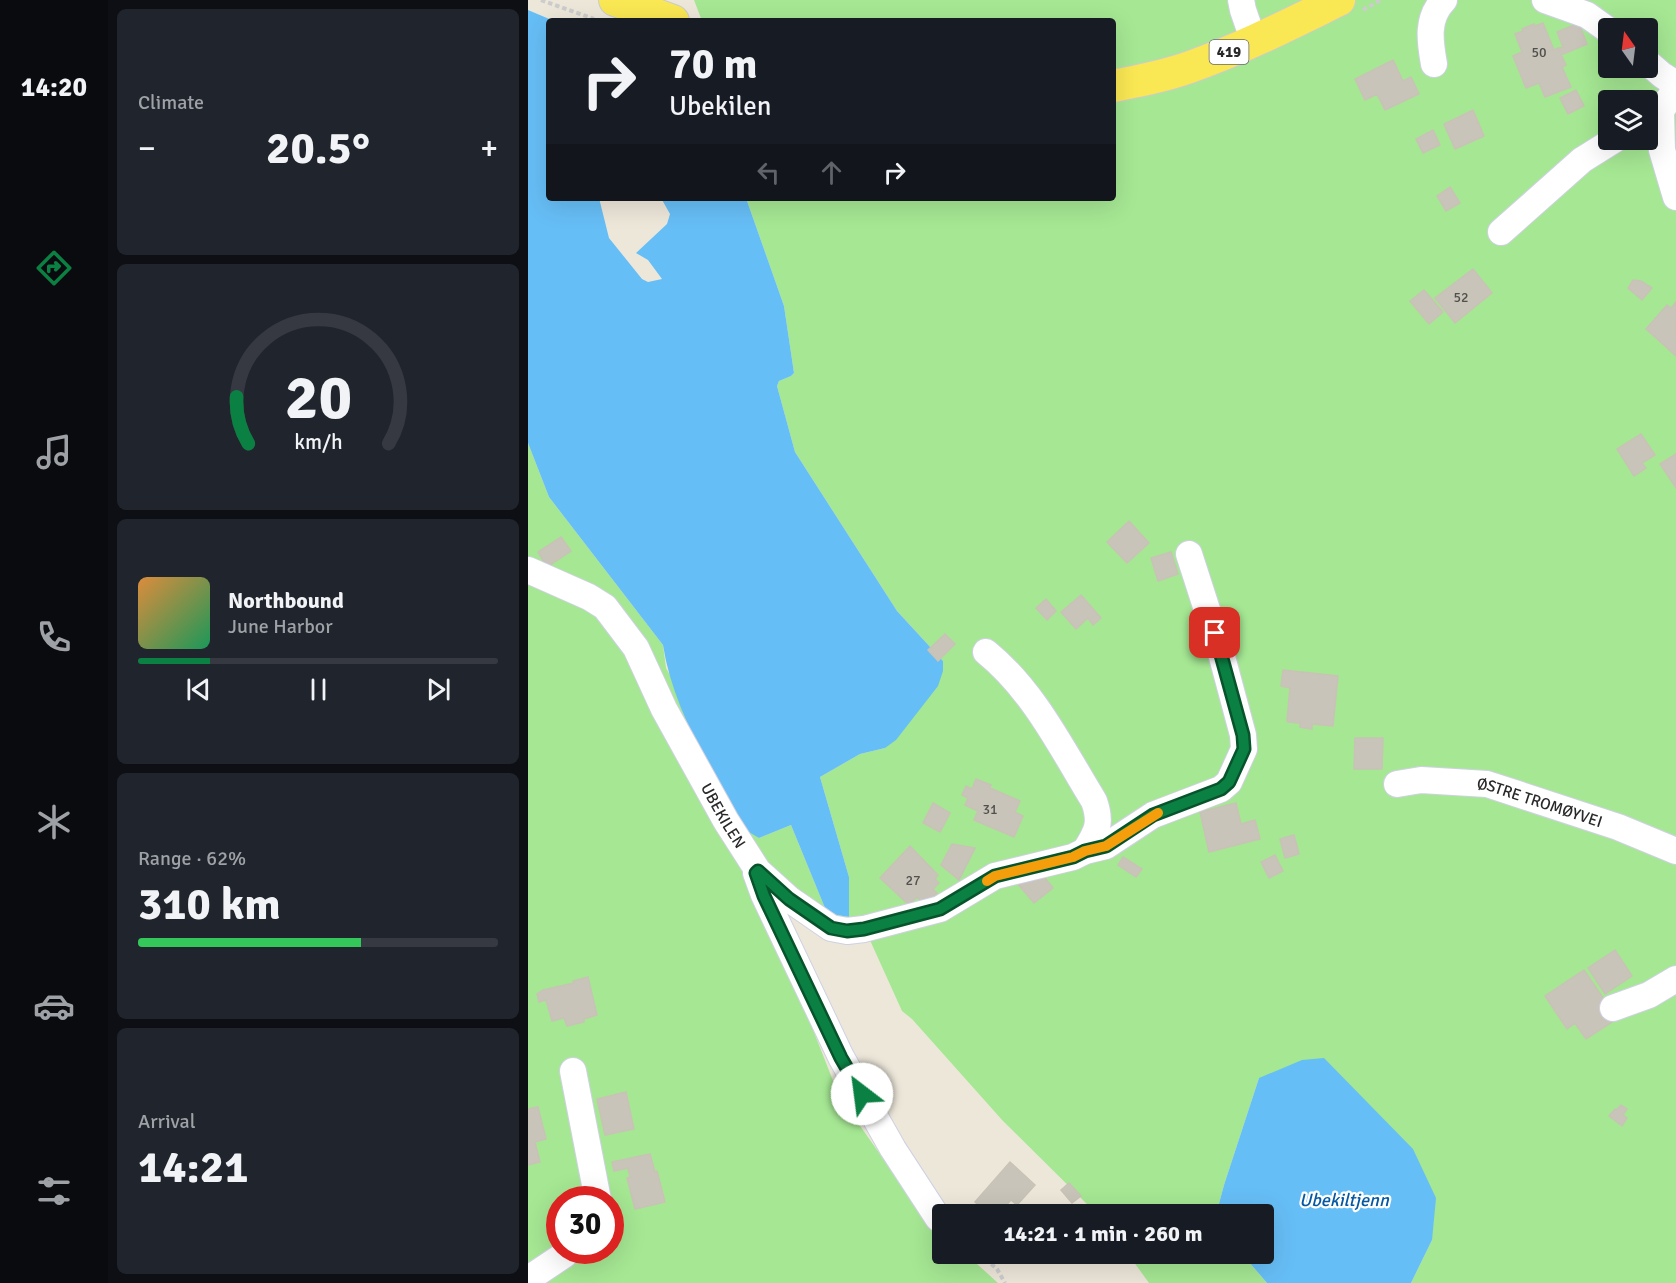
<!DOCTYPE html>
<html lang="en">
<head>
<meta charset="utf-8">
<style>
  body { margin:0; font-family:Signika,sans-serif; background:#20242c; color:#f1f3f6; height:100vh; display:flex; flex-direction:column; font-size:22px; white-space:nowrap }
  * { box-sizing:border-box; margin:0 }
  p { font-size:20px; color:#9ea1a6 }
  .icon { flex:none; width:33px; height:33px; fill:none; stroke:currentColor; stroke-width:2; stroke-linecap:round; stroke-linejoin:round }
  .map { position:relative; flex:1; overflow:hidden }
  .side { display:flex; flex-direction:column; gap:9px; padding:9px; background:#0d0f14; width:420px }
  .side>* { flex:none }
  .guide { position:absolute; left:18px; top:18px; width:570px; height:183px; border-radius:6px; box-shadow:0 6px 24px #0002; background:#171b24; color:#f1f3f6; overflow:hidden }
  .needle { width:39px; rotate:346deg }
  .tools { position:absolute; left:1070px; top:18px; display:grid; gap:12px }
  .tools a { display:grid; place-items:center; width:60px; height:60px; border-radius:6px; background:#171b24; box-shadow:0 6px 24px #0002; font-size:30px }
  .speed { position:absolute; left:18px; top:1186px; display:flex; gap:12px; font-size:30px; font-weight:700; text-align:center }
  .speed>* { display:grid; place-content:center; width:78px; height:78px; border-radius:50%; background:#171b24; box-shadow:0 6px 24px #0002; line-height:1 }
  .speed .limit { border:9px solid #d22; background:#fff; color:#111 }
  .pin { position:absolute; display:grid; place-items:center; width:51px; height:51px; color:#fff; margin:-26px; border-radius:12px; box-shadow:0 3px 9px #0006 }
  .me { position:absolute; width:66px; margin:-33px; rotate:330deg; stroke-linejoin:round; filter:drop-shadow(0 0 4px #0008) }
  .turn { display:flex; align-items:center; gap:21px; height:126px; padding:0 24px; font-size:27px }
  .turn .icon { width:78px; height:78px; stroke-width:2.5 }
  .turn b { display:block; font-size:42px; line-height:51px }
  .lanes { display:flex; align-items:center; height:57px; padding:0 24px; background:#0003; justify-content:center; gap:30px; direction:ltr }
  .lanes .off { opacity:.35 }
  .big { font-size:45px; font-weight:700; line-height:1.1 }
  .side .tile { flex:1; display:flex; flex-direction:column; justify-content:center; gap:9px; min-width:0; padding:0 21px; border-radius:9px; background:#20242c }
  .side .dial { align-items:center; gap:0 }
  .dial svg { height:156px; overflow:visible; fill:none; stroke:#363941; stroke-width:7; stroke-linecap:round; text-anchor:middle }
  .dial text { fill:#f1f3f6; stroke:none }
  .song { display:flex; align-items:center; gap:18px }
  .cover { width:72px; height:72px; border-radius:9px; background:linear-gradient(135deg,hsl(30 70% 55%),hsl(150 70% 35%)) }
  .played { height:6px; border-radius:3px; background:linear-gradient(90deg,#0b8043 20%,#363941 20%) }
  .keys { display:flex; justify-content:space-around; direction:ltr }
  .heat { display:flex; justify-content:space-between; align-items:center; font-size:33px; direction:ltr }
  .charge { height:9px; border-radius:4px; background:linear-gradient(90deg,#34c759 62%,#363941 0) }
  .trip { position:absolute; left:404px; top:1204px; width:342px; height:60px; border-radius:6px; background:#171b24; box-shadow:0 6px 24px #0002; font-weight:700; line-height:60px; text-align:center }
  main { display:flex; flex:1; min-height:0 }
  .tab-bar { display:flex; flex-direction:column; width:108px; justify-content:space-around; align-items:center; background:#090b0e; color:#9ea1a6 }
  .tab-bar .icon { width:42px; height:42px }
  .tab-bar .selected { color:#0b8043 }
  .tab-bar b { font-size:27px; color:#f1f3f6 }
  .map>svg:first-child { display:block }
</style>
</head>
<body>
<main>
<nav class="tab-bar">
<b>14:20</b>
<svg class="icon selected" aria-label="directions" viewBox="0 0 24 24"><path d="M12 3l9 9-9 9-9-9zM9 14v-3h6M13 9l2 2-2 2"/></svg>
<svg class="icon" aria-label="music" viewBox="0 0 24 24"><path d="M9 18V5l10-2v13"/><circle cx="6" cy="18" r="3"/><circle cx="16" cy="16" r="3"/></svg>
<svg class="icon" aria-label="phone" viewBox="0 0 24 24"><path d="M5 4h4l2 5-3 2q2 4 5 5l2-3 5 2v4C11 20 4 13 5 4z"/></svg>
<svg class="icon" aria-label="climate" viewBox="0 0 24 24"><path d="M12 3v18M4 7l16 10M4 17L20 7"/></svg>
<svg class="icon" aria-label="car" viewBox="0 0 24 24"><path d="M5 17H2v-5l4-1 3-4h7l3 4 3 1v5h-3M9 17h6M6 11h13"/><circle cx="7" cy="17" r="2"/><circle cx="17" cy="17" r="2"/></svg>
<svg class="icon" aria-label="filters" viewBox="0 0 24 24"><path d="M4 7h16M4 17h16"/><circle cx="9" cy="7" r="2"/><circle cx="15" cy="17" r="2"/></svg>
</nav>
<section class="side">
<div class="tile"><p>Climate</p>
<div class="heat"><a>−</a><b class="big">20.5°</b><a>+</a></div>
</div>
<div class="tile dial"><svg viewBox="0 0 100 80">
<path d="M14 69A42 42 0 1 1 86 69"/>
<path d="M14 69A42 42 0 0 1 8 45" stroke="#0b8043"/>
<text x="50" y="56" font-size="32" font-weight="700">20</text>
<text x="50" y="72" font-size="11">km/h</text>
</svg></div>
<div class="tile">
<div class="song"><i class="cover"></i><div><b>Northbound</b><p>June Harbor</p></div></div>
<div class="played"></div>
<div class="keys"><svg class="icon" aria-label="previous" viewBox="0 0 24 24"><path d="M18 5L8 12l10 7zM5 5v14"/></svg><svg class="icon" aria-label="pause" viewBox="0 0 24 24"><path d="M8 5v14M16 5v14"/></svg><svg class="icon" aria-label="next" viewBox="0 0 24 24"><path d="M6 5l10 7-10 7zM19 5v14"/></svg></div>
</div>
<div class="tile"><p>Range · 62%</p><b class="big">310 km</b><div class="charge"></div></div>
<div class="tile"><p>Arrival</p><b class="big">14:21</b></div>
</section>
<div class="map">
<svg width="1148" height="1283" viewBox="0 0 1148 1283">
  <rect width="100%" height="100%" fill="#ede7da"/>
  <path fill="#a5e793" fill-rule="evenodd" d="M166,0H1148V1283H883L904,1240L731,1078L696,1185L688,1215H570L475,1121L384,1019L374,1011L341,938L254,895L260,966L311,1096L392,1211L414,1232V1254H438L470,1283H0V443L21,497L135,645L138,668L231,838L263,825L297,908L321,877L292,777L332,754L357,748L415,661L369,611L267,452L249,386L251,381L263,376L266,373L256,306L218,198H585V21H174ZM1080,28H1119V68H1080ZM1080,100H1119V140H1080ZM32,1200H82V1251H32Z
    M600,1254H714L739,1283H621Z"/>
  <path fill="#66bef6" d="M0,10L26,21H21V198H71L81,238L114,279L120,282L134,279L120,260L108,253L139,224L142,214L133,198H218L256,306L266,373L263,376L251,381L249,386L267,452L369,611L415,661V671L410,686L368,740L357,748L332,754L292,777L321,877V917L309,915L297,908L263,825L231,838L214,828C184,770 145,710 135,645L21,497L0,443Z
    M796,1058L885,1149L908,1198L904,1240L883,1283H739L714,1254H735V1215H688L696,1185L731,1078L774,1060Z"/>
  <path fill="#c8c4ba" stroke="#c8c3b4" stroke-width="1.5" d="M1015,23L1026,50L1030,48L1038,65L1034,67L1043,87L1017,97L1011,83L998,88L985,56L994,52L987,34L995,31L994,29L1006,24L1007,26Z
    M1051,23L1059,44L1033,55L1031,48L1035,47L1029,32Z
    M865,60L875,81L883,77L891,94L857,110L849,94L837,100L827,79Z
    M1048,90L1056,106L1040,114L1032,98Z
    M945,110L956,136L927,149L916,124Z
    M905,130L912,145L895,153L888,139Z
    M922,187L932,203L918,211L909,196Z
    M945,269L964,293L927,323L907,298Z
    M1105,280L1113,281L1124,288L1114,300L1100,288Z
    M896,290L915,312L901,324L882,301Z
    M1148,302V356L1118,329L1139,305L1143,308Z
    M1113,434L1127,455L1114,463L1118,468L1106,476L1089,449Z
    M1148,454V488L1132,464Z
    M601,521L621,543L599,563L579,542Z
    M33,537L43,551L19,567L10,552Z
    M643,552L650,574L630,581L623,558Z
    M553,595L573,618L565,625L560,618L548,629L533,612Z
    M518,599L528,611L519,620L508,608Z
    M417,634L427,644L410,661L400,650Z
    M755,670L810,676L805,726L784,724V729L772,727V722L771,723L760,722L759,721L762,688L753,686Z
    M827,738H855L854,769H826Z
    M448,779L463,785L462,788L492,801L487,812L495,816L486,837L446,820L450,811L437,805L440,798L434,795L438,786L444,789Z
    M405,803L422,813L412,832L395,823Z
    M708,803L713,824L727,820L732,839L681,852L672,812Z
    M766,835L771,854L757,858L752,839Z
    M424,844L447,848L431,880L413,865Z
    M382,846L410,875L407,879L411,883L405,889L409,893L400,902L396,898L393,901L389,897L381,905L352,878Z
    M747,855L755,871L741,878L733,862Z
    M595,857L614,869L608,877L590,865Z
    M508,867L525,888L506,903L489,883Z
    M1087,950L1104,976L1077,994L1060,968Z
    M1056,970L1078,1002L1073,1006L1084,1022L1058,1039L1047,1023L1039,1029L1017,996Z
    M60,977L69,1015L56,1019V1022L39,1026L36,1018L24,1021L18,1000L11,1002L9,994L15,990L46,983L45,981Z
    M98,1092L106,1129L77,1135L69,1099Z
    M1093,1105L1099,1109L1095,1115L1099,1118L1094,1126L1081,1116L1087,1109L1088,1110Z
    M10,1107L18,1139L7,1142L12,1162L0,1165V1109Z
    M122,1154L127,1172L129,1171L137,1202L107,1209L99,1178L102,1177L100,1168L86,1171L84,1162Z
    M482,1162L507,1185L489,1205L483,1200L471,1213L468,1211L464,1215H461L447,1202Z
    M541,1183L553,1196L544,1203L533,1190Z
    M514,1254H532L525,1263Z"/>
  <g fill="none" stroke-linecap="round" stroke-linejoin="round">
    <defs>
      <g id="minor">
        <path d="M713,0L715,10L726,42"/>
        <path d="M1017,0L1059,15L1080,30"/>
        <path d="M1119,62L1134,75L1148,84"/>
        <path d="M906,64C902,42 898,18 916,0"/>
        <path d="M1148,90L1144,94L1133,111L1134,150L1148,197"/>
        <path d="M973,232L1054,160L1086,140"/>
        <path id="s1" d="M0,570L61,597L77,607L108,648L136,709L198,821L230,871L261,899L303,928L319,931L336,929L412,909L467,876L545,857L557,851L578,846L625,815L693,789L701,782L716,749L715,735L693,653L661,554"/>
        <path d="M458,652C506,691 534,749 566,801C574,823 569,832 557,851"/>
        <path id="s2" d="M869,784L893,780L959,784L1090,827L1148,851"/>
        <path d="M228,873L236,895L313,1057L365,1149L410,1218L414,1221"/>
        <path d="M1085,1008L1121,995L1148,979"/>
        <path d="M45,1071L70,1200"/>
        <path d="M0,1279L36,1255L40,1251"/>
      </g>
      <path id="major" d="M87,0L145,21
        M585,86C611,81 637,76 662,67C713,49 762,24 811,0"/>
    </defs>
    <use href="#minor" stroke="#cfd1e3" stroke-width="28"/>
    <use href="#major" stroke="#ccc" stroke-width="34"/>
    <path stroke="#ccc" stroke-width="4" stroke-dasharray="4.5 3" stroke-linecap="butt" d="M13,0L66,19
      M835,10L853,0
      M452,1254L469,1269L477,1283"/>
    <use href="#minor" stroke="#fff" stroke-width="26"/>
    <use href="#major" stroke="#f9e753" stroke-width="32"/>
  </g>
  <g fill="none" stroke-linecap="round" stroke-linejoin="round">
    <defs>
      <path id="route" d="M334,1094L313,1058L236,896L228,873L230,871L261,899L303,928L319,931L336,929L412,909L467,876L545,857L557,851L578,846L625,815L693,789L701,782L716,749L715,735L687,633"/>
    </defs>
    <use href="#route" stroke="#07532c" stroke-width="15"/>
    <use href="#route" stroke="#0b8043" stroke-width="10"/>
    <path stroke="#f59e0b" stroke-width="10" d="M459,881L467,876L545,857L557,851L578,846L630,813"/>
  </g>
  <g text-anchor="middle" stroke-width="4.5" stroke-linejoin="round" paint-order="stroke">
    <g font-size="14" fill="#51504d">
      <text x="1011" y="57">50</text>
      <text x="933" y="302">52</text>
      <text x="462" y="814">31</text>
      <text x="385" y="885">27</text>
    </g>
    <rect fill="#fff" stroke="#696969" stroke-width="1.5" x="681.5" y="40" width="39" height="24" rx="4.5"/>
    <g font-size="15" font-weight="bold" fill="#292929">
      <text x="701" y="57">419</text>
    </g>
    <g font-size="16" fill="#292929" stroke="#fff">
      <text dy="6" stroke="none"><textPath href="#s2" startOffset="146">ØSTRE TROMØYVEI</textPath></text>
      <text dy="6" stroke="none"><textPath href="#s1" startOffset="326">UBEKILEN</textPath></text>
    </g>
    <g font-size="18" font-style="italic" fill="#0558a2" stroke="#fff">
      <text x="816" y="1206">Ubekiltjenn</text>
    </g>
  </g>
</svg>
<div class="tools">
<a><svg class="needle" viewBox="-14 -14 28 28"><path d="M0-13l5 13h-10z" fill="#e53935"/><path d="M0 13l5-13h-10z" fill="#9ea1a6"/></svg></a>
<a><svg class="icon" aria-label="layers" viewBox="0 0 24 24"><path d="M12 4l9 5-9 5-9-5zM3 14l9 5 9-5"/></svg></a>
</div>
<div class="speed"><div class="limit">30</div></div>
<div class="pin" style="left:687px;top:633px;background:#d93025"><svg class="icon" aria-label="arrive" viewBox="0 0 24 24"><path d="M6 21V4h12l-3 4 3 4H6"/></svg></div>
<svg class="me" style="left:334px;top:1094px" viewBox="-20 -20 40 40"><circle r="19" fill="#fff"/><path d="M0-13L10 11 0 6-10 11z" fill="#0b8043"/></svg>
<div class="trip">14:21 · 1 min · 260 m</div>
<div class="guide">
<div class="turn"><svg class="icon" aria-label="right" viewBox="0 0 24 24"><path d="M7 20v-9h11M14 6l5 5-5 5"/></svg><div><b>70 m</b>Ubekilen</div></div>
<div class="lanes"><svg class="icon off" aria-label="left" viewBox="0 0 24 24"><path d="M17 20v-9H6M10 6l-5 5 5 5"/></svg><svg class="icon off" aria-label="ahead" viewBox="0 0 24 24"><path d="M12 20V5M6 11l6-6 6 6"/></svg><svg class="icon" aria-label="right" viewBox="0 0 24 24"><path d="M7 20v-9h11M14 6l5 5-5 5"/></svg></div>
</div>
</div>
</main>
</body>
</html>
